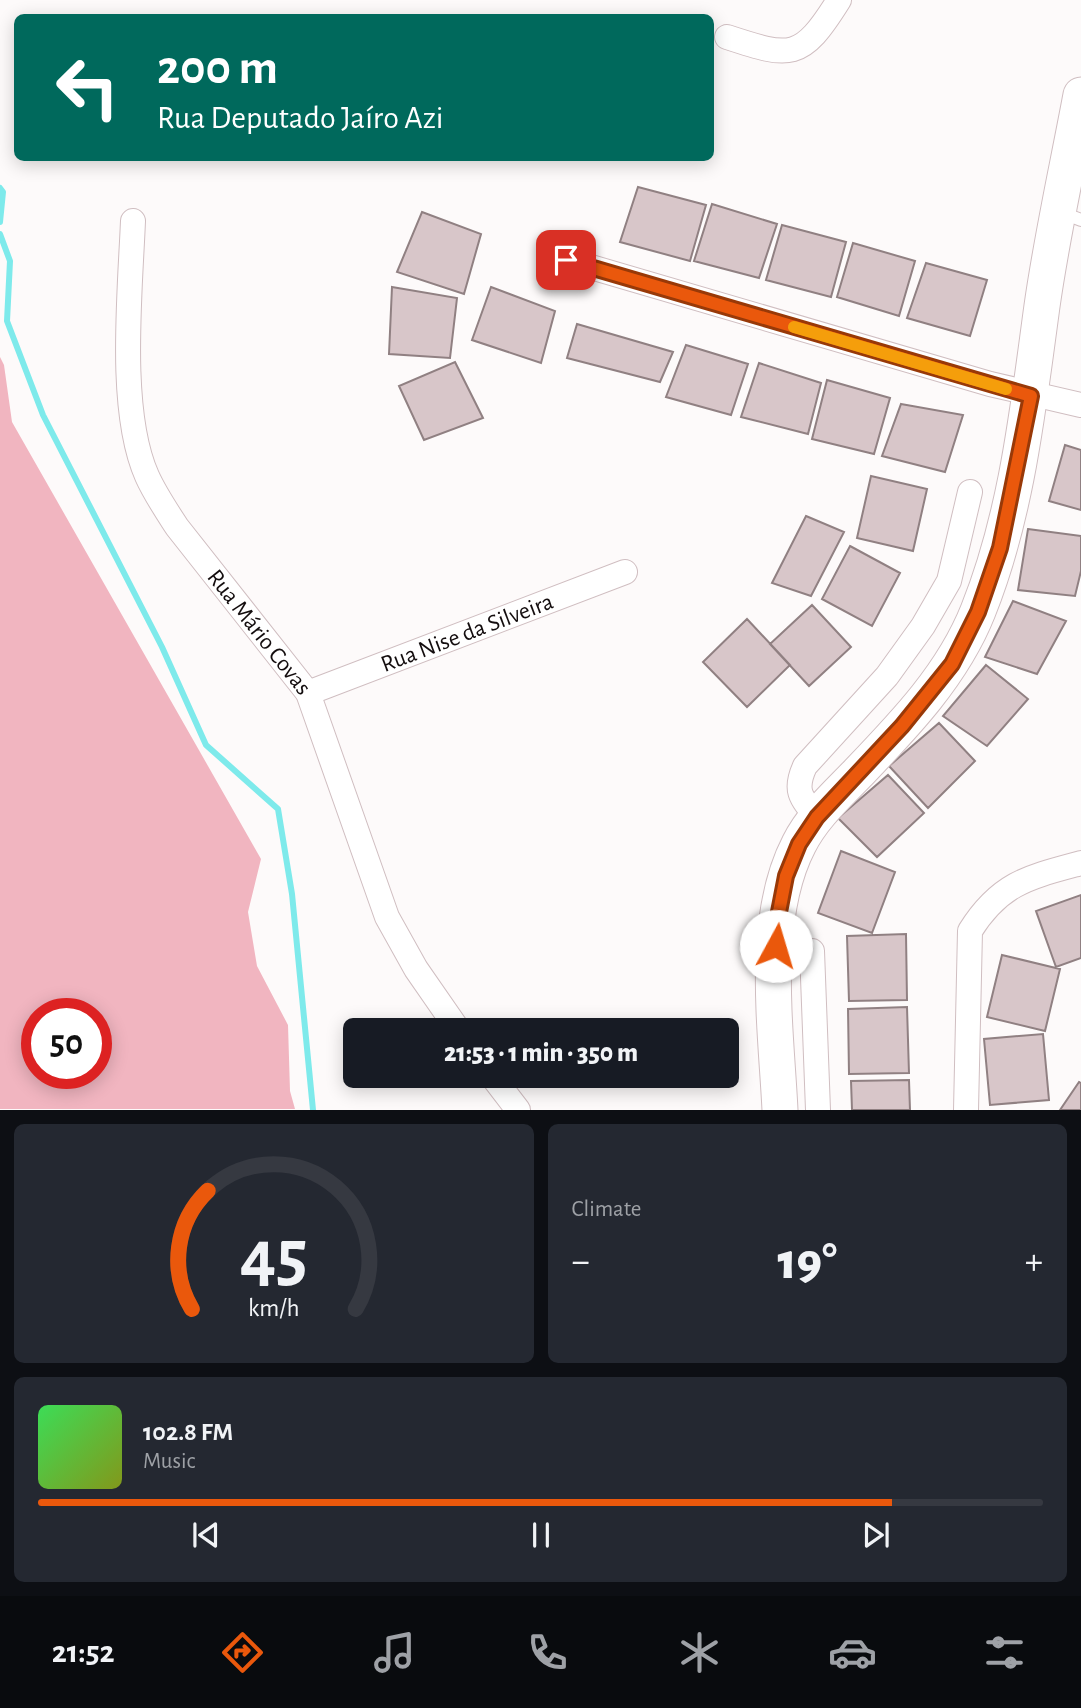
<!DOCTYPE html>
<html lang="en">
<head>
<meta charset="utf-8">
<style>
  body { margin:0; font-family:"Alegreya Sans",sans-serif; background:#242831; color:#f1f3f6; height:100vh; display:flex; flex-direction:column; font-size:26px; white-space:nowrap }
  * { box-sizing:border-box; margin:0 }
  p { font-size:23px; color:#9ea1a6 }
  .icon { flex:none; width:38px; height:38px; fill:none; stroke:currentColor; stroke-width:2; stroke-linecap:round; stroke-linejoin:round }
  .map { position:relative; height:1110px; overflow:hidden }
  .side { display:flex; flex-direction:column; gap:14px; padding:14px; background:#0d0f14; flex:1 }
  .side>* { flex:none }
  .banner { position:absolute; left:14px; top:14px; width:700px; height:147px; border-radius:10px; box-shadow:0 4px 18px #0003; background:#00695c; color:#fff; overflow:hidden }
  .speed { position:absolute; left:21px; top:998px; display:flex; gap:14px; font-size:35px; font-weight:700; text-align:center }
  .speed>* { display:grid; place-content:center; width:91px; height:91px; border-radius:50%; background:#171b24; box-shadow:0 4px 18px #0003; line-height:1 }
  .speed .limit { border:10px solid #d22; background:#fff; color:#111 }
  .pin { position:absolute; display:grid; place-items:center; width:60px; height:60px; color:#fff; margin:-30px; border-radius:14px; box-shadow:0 4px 10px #0006 }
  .me { position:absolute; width:77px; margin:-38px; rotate:6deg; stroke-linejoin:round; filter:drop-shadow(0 0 5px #0008) }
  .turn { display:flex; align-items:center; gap:24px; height:147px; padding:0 28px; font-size:32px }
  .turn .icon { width:91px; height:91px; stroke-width:2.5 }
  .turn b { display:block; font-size:49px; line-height:60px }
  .big { font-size:52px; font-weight:800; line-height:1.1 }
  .side .card { flex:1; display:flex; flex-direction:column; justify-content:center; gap:10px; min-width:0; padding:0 24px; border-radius:10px; background:#242831 }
  .side .dial { align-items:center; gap:0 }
  .dial svg { height:182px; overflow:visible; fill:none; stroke:#363941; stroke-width:7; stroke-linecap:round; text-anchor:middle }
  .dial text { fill:#f1f3f6; stroke:none }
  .song { display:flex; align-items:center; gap:21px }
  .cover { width:84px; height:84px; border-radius:10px; background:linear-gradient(135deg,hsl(130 70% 55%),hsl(70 70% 35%)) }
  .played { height:7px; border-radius:4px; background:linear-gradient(90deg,#ea580c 85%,#363941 85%) }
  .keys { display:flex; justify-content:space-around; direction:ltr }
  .heat { display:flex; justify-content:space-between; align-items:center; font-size:38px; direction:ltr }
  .side .tiles { flex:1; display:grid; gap:14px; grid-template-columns:1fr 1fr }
  .card:last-child { grid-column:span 2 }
  .trip { position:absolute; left:343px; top:1018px; width:396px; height:70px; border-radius:10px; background:#171b24; box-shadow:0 4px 18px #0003; font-weight:800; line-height:70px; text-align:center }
  .tabs { display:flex; height:112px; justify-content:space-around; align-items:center; background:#090b0e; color:#9ea1a6 }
  .tabs .icon { width:49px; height:49px }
  .tabs .selected { color:#ea580c }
  .tabs b { font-size:32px; color:#f1f3f6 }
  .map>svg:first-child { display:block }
</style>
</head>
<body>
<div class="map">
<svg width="1081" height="1110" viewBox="0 0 1081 1110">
  <rect width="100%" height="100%" fill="#fdfafa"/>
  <path fill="#f1b5c0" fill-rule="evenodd" d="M0,357L4,365L12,422L261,859L248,912L257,966L288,1025L290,1091L295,1109H0ZM37,1013H96V1073H37Z"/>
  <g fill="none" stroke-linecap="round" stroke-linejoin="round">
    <path stroke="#7eeaeb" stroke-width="6" d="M0,188L3,192L0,222
      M0,234L10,261L7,321L43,415L162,647L206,745L278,809L292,894L313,1110"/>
  </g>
  <path fill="#d8c6c9" stroke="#908082" stroke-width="2" d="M638,187L706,205L690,261L620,242Z
    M712,204L777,224L759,278L694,261Z
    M422,212L481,234L464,294L397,272Z
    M782,225L846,242L831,297L766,280Z
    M853,243L915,261L899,316L837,297Z
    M926,263L987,280L970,336L907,318Z
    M392,287L457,298L450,358L389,354Z
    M491,287L555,311L541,363L472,340Z
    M577,324L673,352L660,382L567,358Z
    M686,345L748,364L731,415L666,397Z
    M455,362L483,418L424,440L399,386Z
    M759,363L821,383L808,434L741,417Z
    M827,380L890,398L874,454L812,439Z
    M901,404L963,415L945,472L882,456Z
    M1065,445L1081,450V510L1049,501Z
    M871,476L927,489L913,551L857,538Z
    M806,516L844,532L811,596L772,583Z
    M1028,529L1081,536V571L1075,596L1018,590Z
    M850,546L900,573L872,626L822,599Z
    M1013,601L1066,621L1037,674L985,657Z
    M812,605L851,647L809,686L770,644Z
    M747,619L790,665L747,707L703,662Z
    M986,665L1028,699L987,746L943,716Z
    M939,723L975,761L928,808L889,766Z
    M888,775L924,813L877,857L838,818Z
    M841,851L895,872L872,933L818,913Z
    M1081,895V958L1056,967L1036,911Z
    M906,934L907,1000L849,1001L847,936Z
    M1002,955L1060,969L1045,1031L987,1017Z
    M907,1007L909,1073L849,1074L848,1009Z
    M1043,1034L1049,1100L990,1105L984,1039Z
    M909,1080L910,1110H852L851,1081Z
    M1079,1082L1081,1083V1110H1060Z"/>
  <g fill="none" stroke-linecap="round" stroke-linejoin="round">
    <defs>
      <path id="service" d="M1060,212L1081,220"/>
      <g id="minor">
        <path d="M727,37C791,58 801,61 839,0"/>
        <path id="s1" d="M133,221C130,293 118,411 147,476C155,494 166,510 177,527L308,693L387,917L416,969L459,1031"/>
        <path d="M567,260L990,384L1081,405"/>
        <path id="s2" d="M308,693L625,572"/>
        <path d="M817,817C800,797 794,790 805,766L887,676L923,626L949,581L970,492"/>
        <path d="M812,951L818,1110"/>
        <path d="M492,1076L518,1110"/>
        <path d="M966,1110L970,931C1000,883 1029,877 1081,863"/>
      </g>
      <path id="secondary" d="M780,1110C776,1028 760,919 799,844C813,816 837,795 858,773C905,724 953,674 978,611C1017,514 1028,408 1042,306C1052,235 1068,165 1081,95"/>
    </defs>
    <use href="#service" stroke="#d0bec1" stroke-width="14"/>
    <use href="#minor" stroke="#d0bec1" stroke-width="26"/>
    <use href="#secondary" stroke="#d0bec1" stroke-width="37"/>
    <use href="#service" stroke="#fff" stroke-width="12"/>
    <use href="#minor" stroke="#fff" stroke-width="24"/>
    <use href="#secondary" stroke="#fff" stroke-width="35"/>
  </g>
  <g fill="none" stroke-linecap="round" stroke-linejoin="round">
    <defs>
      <path id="route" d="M566,260L1031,396L1000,548L978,612L952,664L902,726L817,817L799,844L786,876L779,912L776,946"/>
    </defs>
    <use href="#route" stroke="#983908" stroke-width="18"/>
    <use href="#route" stroke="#ea580c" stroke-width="12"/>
    <path stroke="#f59e0b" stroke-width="12" d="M794,327L1006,389"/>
  </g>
  <g text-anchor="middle" stroke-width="5" stroke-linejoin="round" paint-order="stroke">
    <g font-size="24" fill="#130d0e" stroke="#fff">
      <text dy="8" stroke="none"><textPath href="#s1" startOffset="450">Rua Mário Covas</textPath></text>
      <text dy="8" stroke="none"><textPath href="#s2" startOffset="170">Rua Nise da Silveira</textPath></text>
    </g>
  </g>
</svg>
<div class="speed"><div class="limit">50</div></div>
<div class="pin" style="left:566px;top:260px;background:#d93025"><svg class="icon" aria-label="arrive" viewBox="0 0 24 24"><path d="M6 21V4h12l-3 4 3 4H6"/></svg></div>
<svg class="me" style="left:776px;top:946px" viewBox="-20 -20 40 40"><circle r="19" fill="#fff"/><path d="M0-13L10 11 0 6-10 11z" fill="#ea580c"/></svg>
<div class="trip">21:53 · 1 min · 350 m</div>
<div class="banner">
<div class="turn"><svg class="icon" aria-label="left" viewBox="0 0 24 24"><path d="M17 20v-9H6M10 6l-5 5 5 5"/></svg><div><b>200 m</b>Rua Deputado Jaíro Azi</div></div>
</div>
</div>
<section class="side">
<div class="tiles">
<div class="card dial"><svg viewBox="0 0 100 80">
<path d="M14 69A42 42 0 1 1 86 69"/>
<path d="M14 69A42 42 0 0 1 21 17" stroke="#ea580c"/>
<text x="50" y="56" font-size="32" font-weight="700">45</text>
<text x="50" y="72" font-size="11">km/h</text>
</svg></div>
<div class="card"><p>Climate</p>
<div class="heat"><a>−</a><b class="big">19°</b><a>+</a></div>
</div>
<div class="card">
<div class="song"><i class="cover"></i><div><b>102.8 FM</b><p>Music</p></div></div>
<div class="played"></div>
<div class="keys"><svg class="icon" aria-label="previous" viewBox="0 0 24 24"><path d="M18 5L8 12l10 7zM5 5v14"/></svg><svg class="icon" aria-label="pause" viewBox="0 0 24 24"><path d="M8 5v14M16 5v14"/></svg><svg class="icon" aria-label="next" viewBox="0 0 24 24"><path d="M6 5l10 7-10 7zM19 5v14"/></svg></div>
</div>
</div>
</section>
<nav class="tabs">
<b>21:52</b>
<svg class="icon selected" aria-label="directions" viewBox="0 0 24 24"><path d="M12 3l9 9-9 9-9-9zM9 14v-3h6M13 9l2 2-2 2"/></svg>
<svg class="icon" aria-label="music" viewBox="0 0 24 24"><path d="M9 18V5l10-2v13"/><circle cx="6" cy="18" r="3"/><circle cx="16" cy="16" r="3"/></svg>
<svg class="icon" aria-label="phone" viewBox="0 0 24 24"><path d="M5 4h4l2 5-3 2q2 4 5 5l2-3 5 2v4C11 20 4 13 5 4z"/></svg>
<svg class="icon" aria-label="climate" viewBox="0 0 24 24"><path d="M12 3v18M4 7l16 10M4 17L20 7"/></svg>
<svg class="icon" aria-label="car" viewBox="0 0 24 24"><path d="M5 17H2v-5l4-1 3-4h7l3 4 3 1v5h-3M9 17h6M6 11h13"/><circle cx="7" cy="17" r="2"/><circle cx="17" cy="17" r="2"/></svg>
<svg class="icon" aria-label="filters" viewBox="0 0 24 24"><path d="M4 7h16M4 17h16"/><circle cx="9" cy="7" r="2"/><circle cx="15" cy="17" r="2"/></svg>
</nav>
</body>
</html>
